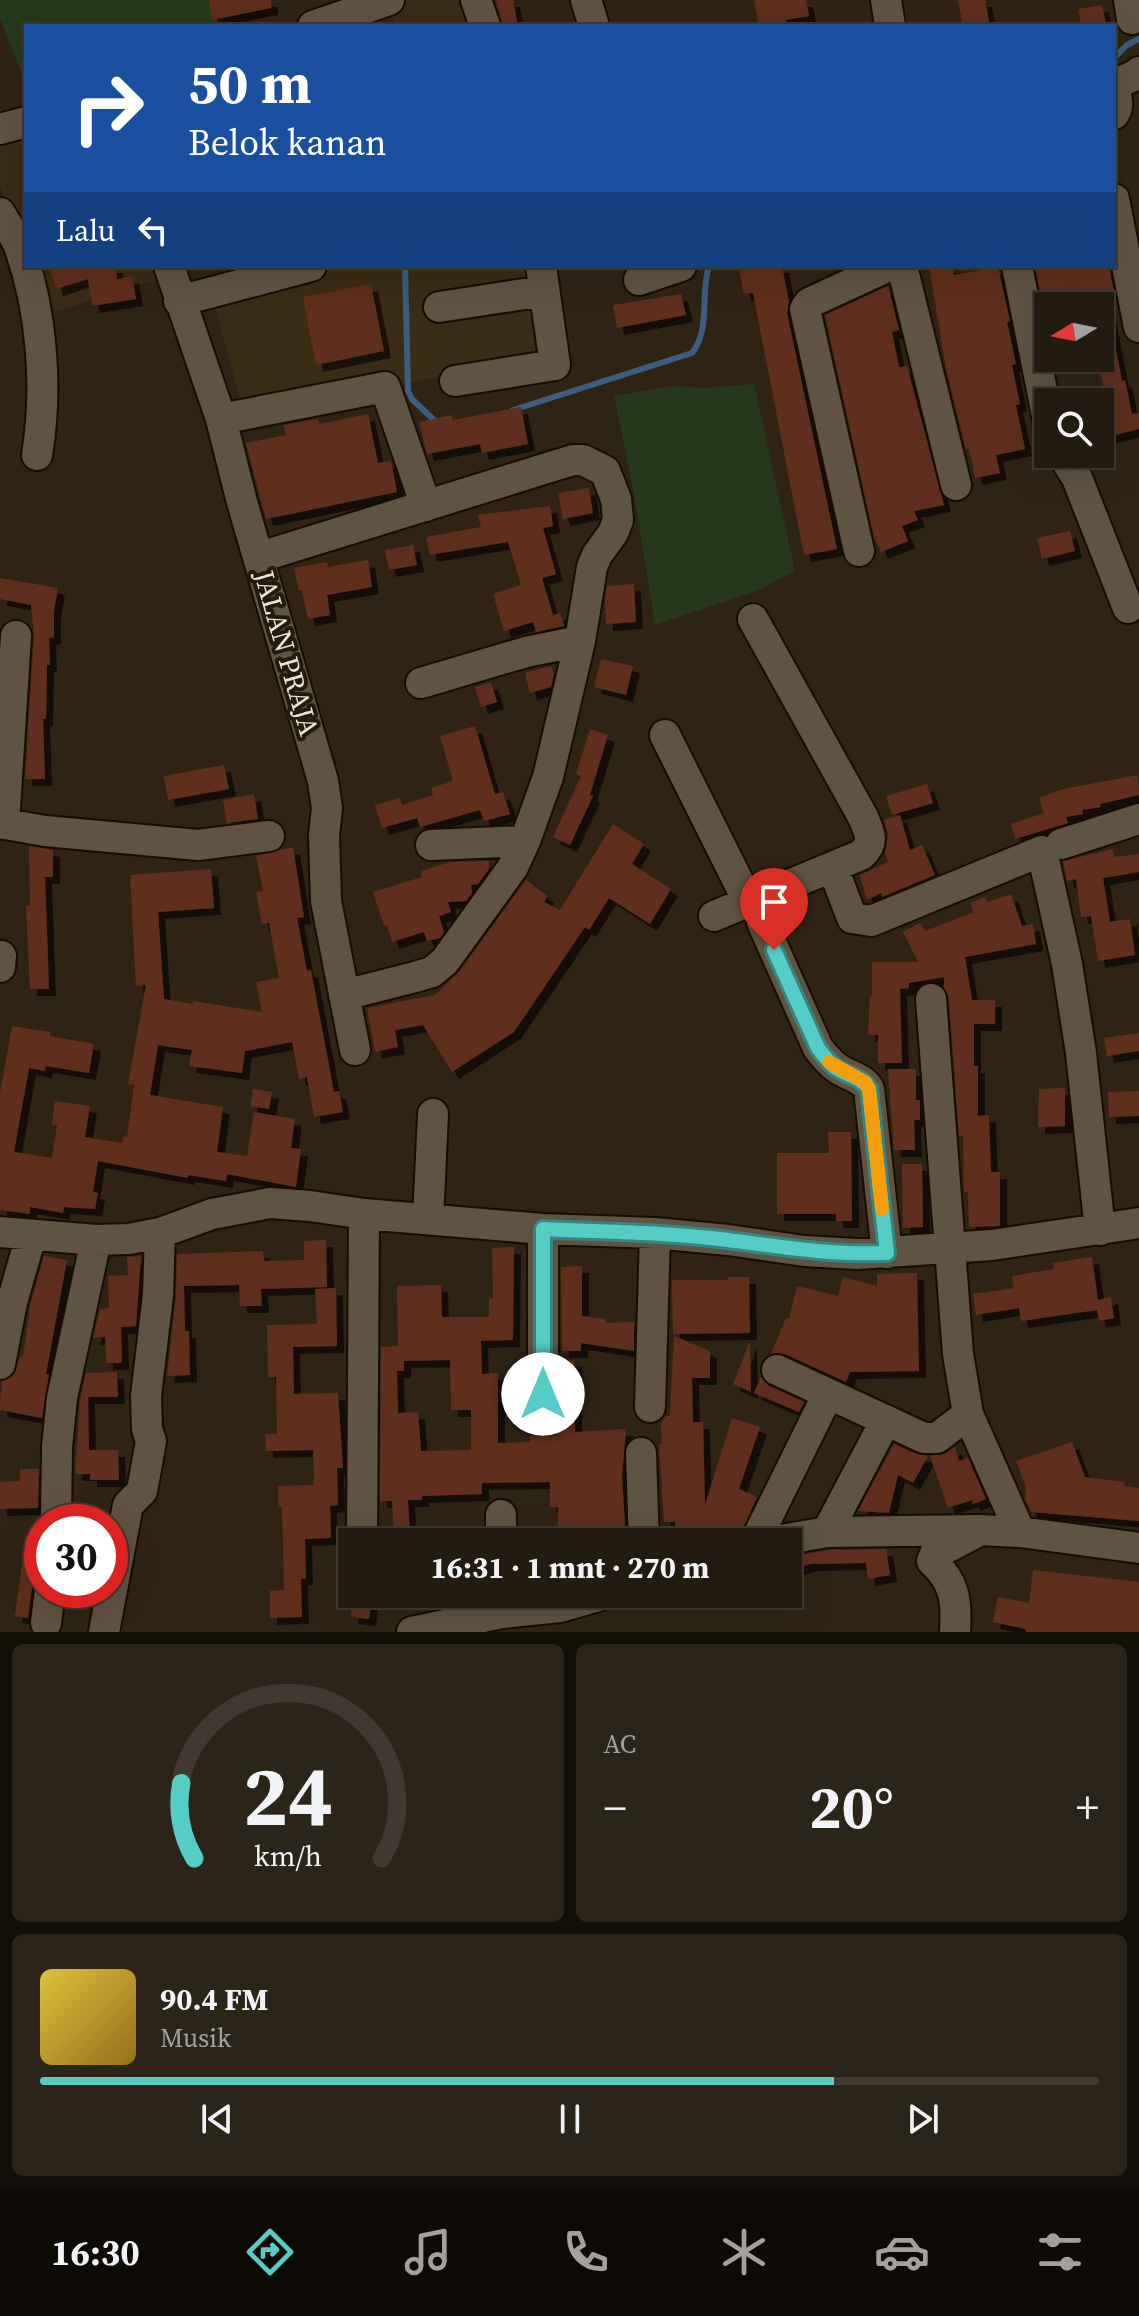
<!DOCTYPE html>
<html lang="id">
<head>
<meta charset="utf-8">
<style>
  body { margin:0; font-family:"Source Serif 4",serif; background:#2b2418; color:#f1f3f6; height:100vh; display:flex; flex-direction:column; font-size:30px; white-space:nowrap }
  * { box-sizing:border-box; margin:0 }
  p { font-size:26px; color:#a3a19e }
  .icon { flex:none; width:44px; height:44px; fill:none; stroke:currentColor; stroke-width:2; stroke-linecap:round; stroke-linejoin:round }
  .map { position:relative; height:1632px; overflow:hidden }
  .side { display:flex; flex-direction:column; gap:12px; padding:12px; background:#130f08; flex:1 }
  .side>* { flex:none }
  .hud { position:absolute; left:24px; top:24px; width:1092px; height:244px; border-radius:0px; box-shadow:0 8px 32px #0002,0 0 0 2px #40392f; background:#1a4fa0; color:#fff; overflow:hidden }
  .needle { width:52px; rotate:260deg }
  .buttons { position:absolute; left:1034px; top:292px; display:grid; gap:16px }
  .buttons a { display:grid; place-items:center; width:80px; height:80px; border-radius:0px; background:#231b0f; box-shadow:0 8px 32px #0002,0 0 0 2px #40392f; font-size:40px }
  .speed { position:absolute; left:24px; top:1504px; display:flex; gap:16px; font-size:40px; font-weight:700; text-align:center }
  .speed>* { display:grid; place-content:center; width:104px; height:104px; border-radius:50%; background:#231b0f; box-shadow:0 8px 32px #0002,0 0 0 2px #40392f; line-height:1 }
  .speed .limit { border:12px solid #d22; background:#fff; color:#111 }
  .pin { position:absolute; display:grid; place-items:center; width:68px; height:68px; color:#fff; margin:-82px -34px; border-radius:50% 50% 50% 0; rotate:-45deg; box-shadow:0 0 8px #0007 }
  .pin .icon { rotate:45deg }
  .me { position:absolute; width:88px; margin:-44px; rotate:0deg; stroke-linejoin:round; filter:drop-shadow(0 0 6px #0008) }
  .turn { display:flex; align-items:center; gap:28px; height:168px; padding:0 32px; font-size:36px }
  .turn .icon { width:104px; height:104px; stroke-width:2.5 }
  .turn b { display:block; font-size:56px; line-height:68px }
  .then { display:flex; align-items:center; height:76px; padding:0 32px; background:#0003; gap:16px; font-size:30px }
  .big { font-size:60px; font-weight:700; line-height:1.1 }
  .side .widget { flex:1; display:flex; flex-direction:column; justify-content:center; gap:12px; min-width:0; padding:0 28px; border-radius:12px; background:#2b2418 }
  .side .dial { align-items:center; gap:0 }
  .dial svg { height:208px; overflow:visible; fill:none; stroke:#40392f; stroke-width:7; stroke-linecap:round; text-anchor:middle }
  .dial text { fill:#f1f3f6; stroke:none }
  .song { display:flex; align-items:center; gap:24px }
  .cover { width:96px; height:96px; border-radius:12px; background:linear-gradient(135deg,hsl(50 70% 55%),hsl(40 70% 35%)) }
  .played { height:8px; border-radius:4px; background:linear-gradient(90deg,#55cdc6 75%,#40392f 75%) }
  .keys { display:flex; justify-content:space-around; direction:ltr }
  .heat { display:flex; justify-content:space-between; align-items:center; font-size:44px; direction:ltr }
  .side .tiles { flex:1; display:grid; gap:12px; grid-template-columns:1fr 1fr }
  .widget:last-child { grid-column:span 2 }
  .trip { position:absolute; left:338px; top:1528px; width:464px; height:80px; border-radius:0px; background:#231b0f; box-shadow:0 8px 32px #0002,0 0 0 2px #40392f; font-weight:700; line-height:80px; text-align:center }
  .menu { display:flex; height:128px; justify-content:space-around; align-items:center; background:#0e0b06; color:#a3a19e }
  .menu .icon { width:56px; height:56px }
  .menu .current { color:#55cdc6 }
  .menu b { font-size:36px; color:#f1f3f6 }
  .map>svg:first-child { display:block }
</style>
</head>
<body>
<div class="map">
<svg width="1139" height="1632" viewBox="0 0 1139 1632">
  <defs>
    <filter id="shadow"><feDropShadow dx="7" dy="7" stdDeviation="0" flood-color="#0009"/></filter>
  </defs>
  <rect width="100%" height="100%" fill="#2f2414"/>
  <path fill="#3a2c15" d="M405,0H481L489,26H395L389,8Z
    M26,130V232L0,188V138Z
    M37,266H200L52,313Z
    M291,266H558L564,329L557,357L353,392L245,419L209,284Z"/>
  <path fill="#263a1b" d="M0,0H213L225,26H26V85L0,19Z
    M754,384L795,571L756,591L655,625L634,492L614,396L672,386L705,388Z"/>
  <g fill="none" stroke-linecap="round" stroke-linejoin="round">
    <path stroke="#3b5d84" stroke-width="6" d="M1114,58L1127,45L1139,39
      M405,266L408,391L412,399L436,422
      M513,410L692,353C711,329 700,293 709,266"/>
  </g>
  <path fill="#5e2f1c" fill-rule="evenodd" filter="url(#shadow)" d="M209,0H271V8L212,20Z
    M496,0H513L518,26H503Z
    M754,0H806L809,16L786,20L787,26H759Z
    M958,0H985L990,26H963Z
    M1102,5L1106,24L1081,26L1078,9Z
    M49,266H116L117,279L132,276L136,299L92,306L88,279L56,289Z
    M752,266H782L789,302L787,313L837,549L804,555L753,293L744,294L739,269Z
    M929,266H953L954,275L998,267L1010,321L1007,322L1016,364L1012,365L1020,404L1016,405L1025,449L996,455L1000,473L975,478L969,449H966L946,368Z
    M1035,266H1109L1114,292L1106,293L1108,306H1043Z
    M371,284L384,351L316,365L303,297Z
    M888,286L899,330L892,332L899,367L907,366L944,505L914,511L918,520L902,526L908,541L881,552L874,537L825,315Z
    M681,294L686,315L617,328L613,305Z
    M1108,308L1122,381L1125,380L1132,414L1139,413V429L1100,439V414L1109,412L1097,358H1100V309Z
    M521,407L528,444L482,453L480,444L427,454L419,422L452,415L453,420Z
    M368,414L378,463L391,461L397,492L266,519L246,443L286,435L284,425L318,419L319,424Z
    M589,488L593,513L563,519L558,493Z
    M550,506L553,526L543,528L556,574L542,578L553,615L560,613L564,626L536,632L533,622L504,631L493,594L521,585L508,542L430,555L426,537L481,527L478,515Z
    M1070,531L1075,551L1042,559L1037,538Z
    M413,545L417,565L389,570L385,550Z
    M368,560L372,587L327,595L330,615L308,619L302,591H299L294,568L327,562L328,567Z
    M0,578L58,588L54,611V637L49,638L50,665H47L46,719H43L45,779H25L34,637L31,605L0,599Z
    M634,584L636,622L606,624L605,602L607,586Z
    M601,659L633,666L626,695L594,687Z
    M551,666L554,675L551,687L530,693L525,673Z
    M491,682L497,702L481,707L475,687Z
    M475,726L495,794L503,792L510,814L484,821L480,810L420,827L417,818L382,828L375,805L400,798L402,805L433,795L431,788L453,781L440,736Z
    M590,729L608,735L590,795L593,796L570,845L553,837L581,776L576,774Z
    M224,765L229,789L168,800L164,776Z
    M1138,775L1139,795L1100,804L1101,807L1082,810L1083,814L1066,817L1068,823L1015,839L1011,824L1044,813L1039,798L1063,789Z
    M927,784L933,803L892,815L886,796Z
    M254,794L258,819L227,823L223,800Z
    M900,815L910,850L922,845L935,875L882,897L881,893L867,900L860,875L888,862L885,852L888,834L884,820Z
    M613,824L644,844L632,864L671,889L650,924L609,898L589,930L585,927L514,1032L452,1072L423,1025L395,1030L398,1047L375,1052L367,1008L435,995L459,972L526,880L547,896L544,902L560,910Z
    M29,846L53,850V877H45L49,989H30L26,905H30Z
    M293,847L304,917L297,918L307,971L311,970L334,1092L339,1091L343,1112L314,1117L307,1077L299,1079L292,1042L245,1051L242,1073L189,1066L192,1050L158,1045L150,1095L223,1107L217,1152L247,1156L254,1112L295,1119L291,1148L301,1149L296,1187L227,1174L226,1181L188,1175V1178L98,1161L93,1192L98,1193L95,1209L64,1207L63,1213L30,1207V1214L0,1210V1093L12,1026L50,1032V1036L94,1044L89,1073L46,1066L45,1071L29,1068L14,1152L52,1158L57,1125H52L55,1101L90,1106L85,1137L122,1143L124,1136L127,1137L134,1085L128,1084L146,985L136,986L130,875L211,869L214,908L158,912L164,999L193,1004V1001L262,1012L256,982L279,978L269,923L262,924L256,892L263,891L256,856Z
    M1113,849L1114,857L1139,854V872L1103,878L1110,922L1130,919L1135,955L1098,961L1091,916L1081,917L1076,879L1067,881L1063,861Z
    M489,861V869L478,884L471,885L472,893L466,901L448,902L451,912L439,916L444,932L440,938L427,941L424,932L392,942L387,925L384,926L373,892L422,877L421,871L450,862Z
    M1011,894L1022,926L1033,924L1036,944L965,957L972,1000H995V1024H974V1066H978V1116L989,1115L991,1172H1000V1226L969,1227L968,1192H964L963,1136H959L949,998L944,987V977L909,983V988L900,989L902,1063H878V1035H868L870,996H872V962H918L903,932L920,923L925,931L974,912L970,903L985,897L988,902Z
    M1139,1033V1051L1107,1056L1104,1038Z
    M888,1069H916V1100H920V1120H914L915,1150H894Z
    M1065,1088V1126L1038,1127L1039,1089Z
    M253,1089L272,1092L269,1109L250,1106Z
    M1139,1091V1116L1109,1117L1108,1092Z
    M828,1132H851L852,1221H836V1214H777V1153H829Z
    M902,1164H922L923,1227L903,1228Z
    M326,1240L327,1287L261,1289L262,1306H240L239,1285L184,1286L185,1331H189L190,1375L167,1376L176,1297L177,1254L263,1251L264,1261L304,1260V1241Z
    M514,1247L513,1340L481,1341L482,1374L498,1373V1443L530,1442V1436L557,1435L556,1406L561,1394V1361L575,1360V1432L626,1429L622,1475L626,1542H558V1507H550V1482L482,1483V1494L422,1496V1500H408L410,1539L394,1540L392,1501H380L381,1347L398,1346L397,1286L441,1285L442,1317H489V1299L493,1298L492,1248ZM450,1360L451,1410H471V1450L421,1451L418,1412L398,1413L397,1371H404V1361Z
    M44,1256L67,1260L46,1374H49L42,1418L0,1410V1403L2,1381L13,1376L20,1356L23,1357L30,1306Z
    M141,1256L136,1326L121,1327L122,1363H106L105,1337L93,1338L100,1309L109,1308L108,1276L128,1275L127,1257Z
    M1092,1257L1098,1300L1111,1297L1114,1318L1099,1321L1097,1310L1021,1321L1019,1308L976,1315L973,1294L1014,1288L1012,1276L1054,1269L1053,1263Z
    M582,1266V1316L606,1319V1323L634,1322V1351L581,1343V1351H562L561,1267Z
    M917,1273L919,1371L850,1372L846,1382L785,1354H771L786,1318L789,1319L797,1286L838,1296L843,1277L877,1286V1274Z
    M727,1277H749L750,1333L673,1334L672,1280H728Z
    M336,1288L337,1346L293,1347L294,1394L338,1393L343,1468H337L338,1505L330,1506L331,1538L305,1539L306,1578L301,1579L302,1617L270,1618V1591L284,1590L282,1507H279L278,1486L314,1485L313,1450L266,1451L265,1434H277L276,1377H268L267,1325L317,1324L315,1289Z
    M674,1336L710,1351V1378H692L693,1422H703L705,1505L732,1418L760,1427L739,1489L757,1497L737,1542H676L675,1522H664L659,1444H662L661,1423L666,1416H670Z
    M750,1341L751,1392L733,1384Z
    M117,1372L118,1397H88L89,1450H118L119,1480H90V1474H75L80,1401L86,1373Z
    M761,1376L769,1386L804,1402L799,1412L754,1393Z
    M1072,1442L1085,1477L1125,1482L1124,1486L1139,1488V1521L1031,1512L1025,1499L1026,1486L1016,1461Z
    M894,1444L916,1454L928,1456L913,1483L898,1475L889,1513L858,1511Z
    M955,1447L959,1461L968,1458L986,1499L973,1504L972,1500L948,1508L930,1456L947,1453Z
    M20,1469H39L38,1508L0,1509V1482L20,1481Z
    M886,1549L890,1575L868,1579L866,1563L810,1564L788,1571V1557L829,1550Z
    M23,1556L42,1559V1574L32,1587L28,1618L15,1616Z
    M1033,1570L1139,1582V1632H1026V1629L993,1622L998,1597L1029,1603Z
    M352,1594H372L369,1619L351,1617Z"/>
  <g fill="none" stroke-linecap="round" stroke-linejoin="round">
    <defs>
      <path id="minor" d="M476,0L485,26
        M586,0L594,26
        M886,0L890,26
        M1129,0L1132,19
        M313,26L389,0
        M1114,114C1121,103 1114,98 1117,88C1120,79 1133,78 1139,72
        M0,129L26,122
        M1114,199L1139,327
        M0,213C6,224 14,234 19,246C42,310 48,388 37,455
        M169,266L221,419L242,502L323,781L327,808L324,835L326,901L355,1050
        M902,266L956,485
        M1017,266L1048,420
        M639,280L681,266
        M179,301L311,266
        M439,307L544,291
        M455,381L555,365L541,266
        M221,419L385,387L426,506
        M1062,454L1077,478L1128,608
        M859,551L805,309L809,303L889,266
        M260,557L573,460H583L605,471L616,499L618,520L613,533L597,555L592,567L580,641L548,777L525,841L513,867L445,961L432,972L415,977L344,995
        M421,683L526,652L580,641
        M665,735L749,903
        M0,823L45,831L198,845L269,836
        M4,824L16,636
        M1061,844L1139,819
        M431,845L525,841
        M833,868L852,918L871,921L1042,851L1067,964L1081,1053L1100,1230
        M714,916L861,855C876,842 869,832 863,817L753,619
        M762,922L818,1048C824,1056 829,1062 837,1068C848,1076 862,1077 869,1089L887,1253
        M0,967L1,956
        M931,999L958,1354L968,1414L1020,1532
        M428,1219L433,1114
        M0,1232L96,1240L129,1239L160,1233L212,1214L270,1203L310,1206L364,1214L543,1229L655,1233L728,1240L804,1251L857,1254L992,1245L1139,1223
        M0,1364L12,1302L31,1236
        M777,1370L924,1438H937L968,1414
        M543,1394V1229
        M650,1407L655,1233
        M641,1453L644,1542
        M501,1515V1542
        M56,1522L57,1447L62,1398L96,1240
        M827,1532L886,1420
        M362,1542L364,1214
        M755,1542L828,1394
        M770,1542L827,1532L980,1530L1020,1532L1139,1548
        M46,1623L50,1590
        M104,1632L128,1505L142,1491L151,1441L147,1429L146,1396L158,1295L160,1233
        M412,1632L502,1613L560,1607L605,1594
        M955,1632C957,1601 955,1582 932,1561L935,1554L975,1533"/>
    </defs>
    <use href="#minor" stroke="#170d01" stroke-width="34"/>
    <use href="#minor" stroke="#5f5342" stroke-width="30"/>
  </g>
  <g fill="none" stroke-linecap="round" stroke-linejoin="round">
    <defs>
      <path id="route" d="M543,1394V1229C605,1232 667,1232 728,1240C781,1247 832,1255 887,1253L869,1089C862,1077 848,1076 836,1068C829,1063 824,1056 818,1048L774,950"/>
    </defs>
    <use href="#route" stroke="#378581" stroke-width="20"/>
    <use href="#route" stroke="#55cdc6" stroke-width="14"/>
    <path stroke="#f59e0b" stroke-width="14" d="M829,1062L865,1082L869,1089L882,1209"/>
  </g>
  <g text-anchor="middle" stroke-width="8" stroke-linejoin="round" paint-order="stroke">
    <g font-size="28" fill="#ece5db" stroke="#251b0b">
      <text transform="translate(287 653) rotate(74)" y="10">JALAN PRAJA</text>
    </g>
  </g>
</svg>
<div class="buttons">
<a><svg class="needle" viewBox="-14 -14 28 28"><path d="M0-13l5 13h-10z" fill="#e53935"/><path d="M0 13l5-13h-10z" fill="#a3a19e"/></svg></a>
<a><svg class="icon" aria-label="search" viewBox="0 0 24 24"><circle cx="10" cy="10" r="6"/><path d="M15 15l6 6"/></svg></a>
</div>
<div class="speed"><div class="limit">30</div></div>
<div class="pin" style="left:774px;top:950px;background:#d93025"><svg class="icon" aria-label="arrive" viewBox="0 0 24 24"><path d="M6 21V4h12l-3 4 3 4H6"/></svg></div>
<svg class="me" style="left:543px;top:1394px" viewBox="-20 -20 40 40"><circle r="19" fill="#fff"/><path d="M0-13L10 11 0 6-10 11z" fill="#55cdc6"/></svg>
<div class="trip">16:31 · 1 mnt · 270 m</div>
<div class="hud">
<div class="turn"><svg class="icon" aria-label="right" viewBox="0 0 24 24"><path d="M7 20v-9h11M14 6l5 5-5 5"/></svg><div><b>50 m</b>Belok kanan</div></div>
<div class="then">Lalu<svg class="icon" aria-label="left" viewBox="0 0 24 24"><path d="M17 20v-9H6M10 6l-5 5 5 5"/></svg></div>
</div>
</div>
<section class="side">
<div class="tiles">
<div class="widget dial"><svg viewBox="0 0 100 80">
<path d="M14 69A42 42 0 1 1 86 69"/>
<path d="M14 69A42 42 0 0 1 9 40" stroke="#55cdc6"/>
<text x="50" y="56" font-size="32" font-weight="700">24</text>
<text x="50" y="72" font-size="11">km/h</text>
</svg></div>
<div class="widget"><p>AC</p>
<div class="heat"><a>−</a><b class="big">20°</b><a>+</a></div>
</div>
<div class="widget">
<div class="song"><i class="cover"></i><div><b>90.4 FM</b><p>Musik</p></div></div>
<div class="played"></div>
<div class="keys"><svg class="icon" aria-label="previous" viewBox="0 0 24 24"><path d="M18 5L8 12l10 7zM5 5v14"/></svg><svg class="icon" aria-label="pause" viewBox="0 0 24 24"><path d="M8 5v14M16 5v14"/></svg><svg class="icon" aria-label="next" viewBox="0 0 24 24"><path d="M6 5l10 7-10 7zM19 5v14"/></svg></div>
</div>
</div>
</section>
<nav class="menu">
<b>16:30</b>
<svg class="icon current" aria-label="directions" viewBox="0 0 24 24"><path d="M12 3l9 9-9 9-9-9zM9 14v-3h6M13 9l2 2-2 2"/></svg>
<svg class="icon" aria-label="music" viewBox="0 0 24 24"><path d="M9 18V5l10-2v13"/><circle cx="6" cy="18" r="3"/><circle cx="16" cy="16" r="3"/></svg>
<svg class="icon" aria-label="phone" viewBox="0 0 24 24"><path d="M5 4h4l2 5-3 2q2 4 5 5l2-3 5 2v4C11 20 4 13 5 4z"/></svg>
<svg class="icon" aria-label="climate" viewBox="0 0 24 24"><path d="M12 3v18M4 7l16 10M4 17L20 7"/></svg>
<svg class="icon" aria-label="car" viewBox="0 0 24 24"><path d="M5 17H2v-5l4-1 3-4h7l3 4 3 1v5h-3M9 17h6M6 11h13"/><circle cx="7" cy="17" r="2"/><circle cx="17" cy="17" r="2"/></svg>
<svg class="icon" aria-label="filters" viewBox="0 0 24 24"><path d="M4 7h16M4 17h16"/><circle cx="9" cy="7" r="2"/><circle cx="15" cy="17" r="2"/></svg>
</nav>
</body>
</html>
